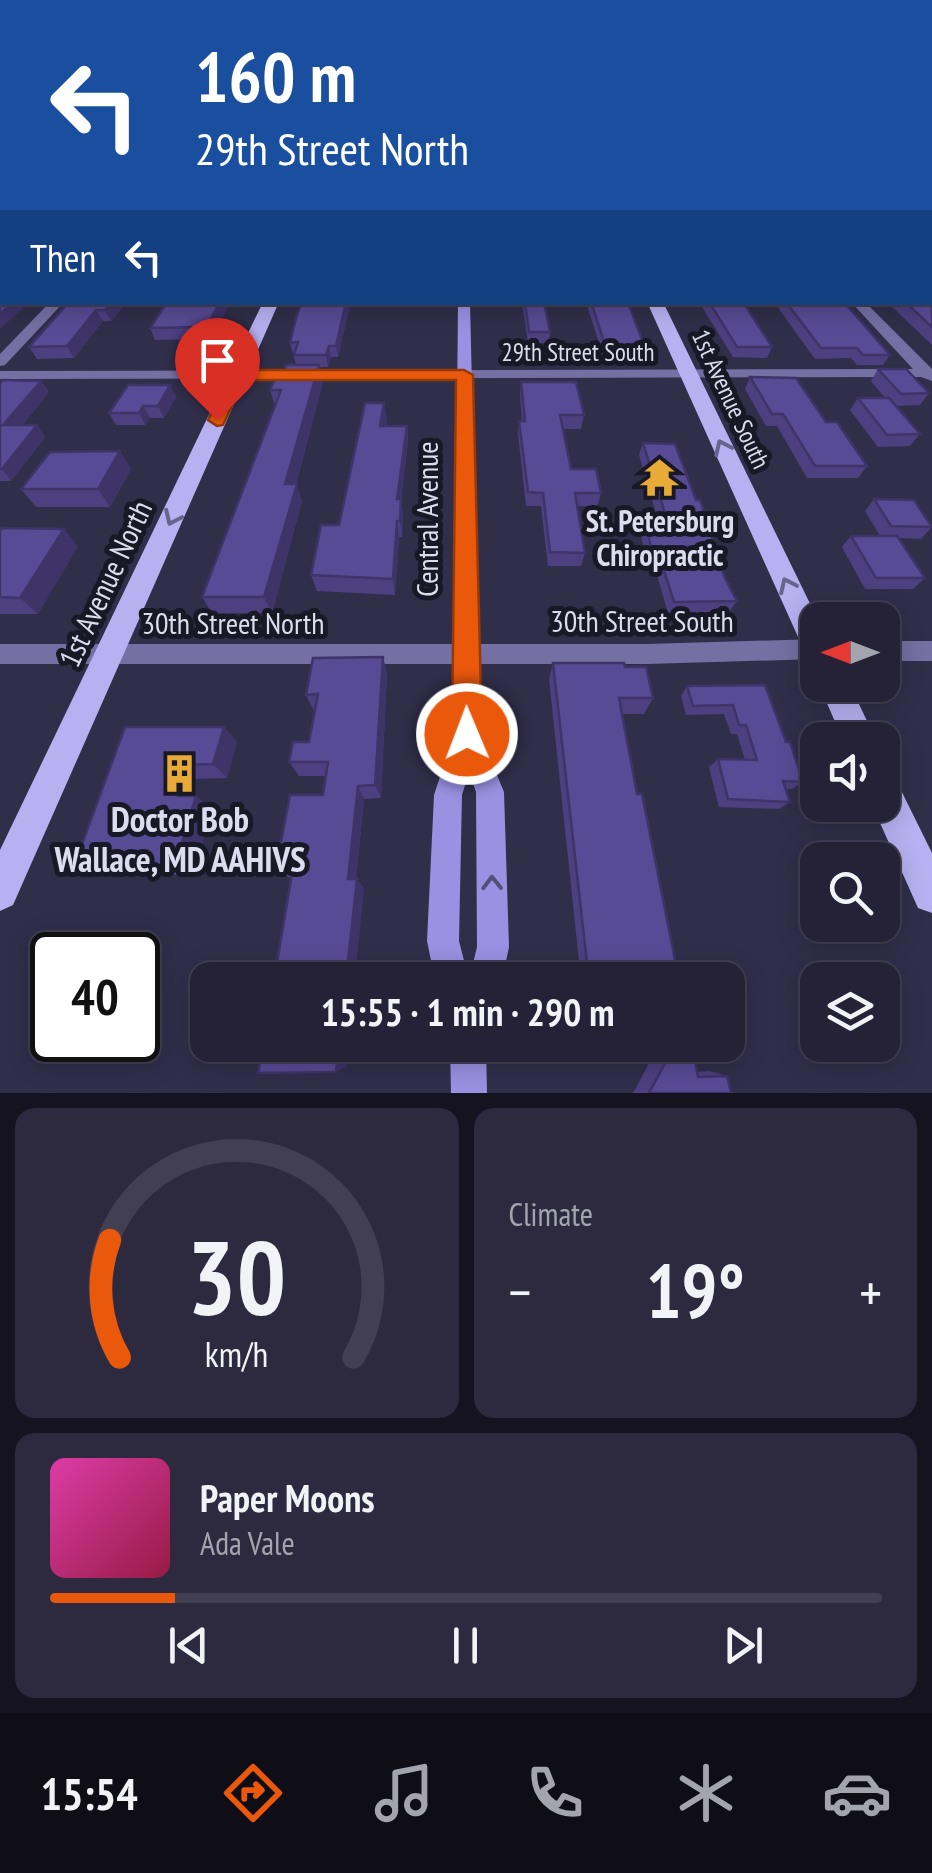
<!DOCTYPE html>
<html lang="en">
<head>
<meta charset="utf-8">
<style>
  body { margin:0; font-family:"PT Sans Narrow",sans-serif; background:#2d2a40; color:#f1f3f6; height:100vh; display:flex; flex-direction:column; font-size:38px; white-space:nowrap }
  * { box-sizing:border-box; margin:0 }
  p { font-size:32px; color:#a3a4ae }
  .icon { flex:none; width:55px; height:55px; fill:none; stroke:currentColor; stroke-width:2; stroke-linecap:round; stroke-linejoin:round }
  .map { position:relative; height:1093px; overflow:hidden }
  .side { display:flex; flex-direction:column; gap:15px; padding:15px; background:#14131f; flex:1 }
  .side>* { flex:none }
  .guide { position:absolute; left:0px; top:0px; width:932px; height:305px; box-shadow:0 5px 25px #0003,0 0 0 2px #423f53; background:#1a4fa0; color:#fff; overflow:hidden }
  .needle { width:65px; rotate:270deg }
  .controls { position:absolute; left:800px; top:602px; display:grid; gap:20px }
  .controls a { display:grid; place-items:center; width:100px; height:100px; border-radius:20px; background:#252238; box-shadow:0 5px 25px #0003,0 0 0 2px #423f53; font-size:50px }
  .speed { position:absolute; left:30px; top:932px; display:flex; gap:20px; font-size:50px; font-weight:700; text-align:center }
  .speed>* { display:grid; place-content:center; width:130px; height:130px; border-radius:50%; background:#252238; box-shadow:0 5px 25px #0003,0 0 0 2px #423f53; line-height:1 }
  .speed .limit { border:5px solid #111; border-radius:15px; background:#fff; color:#111 }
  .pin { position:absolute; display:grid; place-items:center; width:85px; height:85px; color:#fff; margin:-102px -42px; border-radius:50% 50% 50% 0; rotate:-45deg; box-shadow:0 0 10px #0007 }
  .pin .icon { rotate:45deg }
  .me { position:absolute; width:110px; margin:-55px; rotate:359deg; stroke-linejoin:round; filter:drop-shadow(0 0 8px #0008) }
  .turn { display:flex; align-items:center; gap:35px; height:210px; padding:0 30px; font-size:45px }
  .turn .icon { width:130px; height:130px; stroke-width:2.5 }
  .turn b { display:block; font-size:70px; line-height:85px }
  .then { display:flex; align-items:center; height:95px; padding:0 30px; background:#0003; gap:20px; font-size:38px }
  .big { font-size:75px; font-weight:700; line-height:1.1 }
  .side .card { flex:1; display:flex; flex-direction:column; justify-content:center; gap:15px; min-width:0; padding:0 35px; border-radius:20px; background:#2d2a40 }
  .side .dial { align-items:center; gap:0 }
  .dial svg { height:260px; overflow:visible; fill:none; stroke:#423f53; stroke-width:7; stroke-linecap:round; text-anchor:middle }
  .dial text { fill:#f1f3f6; stroke:none }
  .song { display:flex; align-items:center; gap:30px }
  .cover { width:120px; height:120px; border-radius:15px; background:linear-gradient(135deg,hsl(320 70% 55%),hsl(340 70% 35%)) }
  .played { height:10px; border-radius:5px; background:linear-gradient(90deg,#ea580c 15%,#423f53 15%) }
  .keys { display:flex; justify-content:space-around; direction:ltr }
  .heat { display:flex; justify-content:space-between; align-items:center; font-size:55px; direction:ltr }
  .side .tiles { flex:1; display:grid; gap:15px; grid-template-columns:1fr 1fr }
  .card:last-child { grid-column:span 2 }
  .trip { position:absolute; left:190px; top:962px; width:555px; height:100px; border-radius:20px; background:#252238; box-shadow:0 5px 25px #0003,0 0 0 2px #423f53; font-weight:700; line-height:100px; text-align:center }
  .menu { display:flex; height:160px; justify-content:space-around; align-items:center; background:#0f0e16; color:#a3a4ae }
  .menu .icon { width:70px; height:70px }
  .menu .on { color:#ea580c }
  .menu b { font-size:45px; color:#f1f3f6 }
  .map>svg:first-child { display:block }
</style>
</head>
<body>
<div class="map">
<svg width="932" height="1093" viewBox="0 0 932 1093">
  <rect width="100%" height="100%" fill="#312e4a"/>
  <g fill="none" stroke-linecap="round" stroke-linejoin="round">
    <path fill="#756fa3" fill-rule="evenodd" d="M930,209L932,210V216L930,215Z
      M50,302H64L5,365L0,366V354Z
      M851,302H865L932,369V381L921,377L0,379V371L913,369Z
      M818,639V659L647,664H0V644H647Z
      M882,641H932V661H882Z"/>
    <path fill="#9b90e2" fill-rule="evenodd" d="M930,239H932V245H930Z
      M458,302H470L480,734L504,792L509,947L502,980H435L427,941L434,795L454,734ZM469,772L476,792L477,947L469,980L459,941L462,795Z
      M450,1045H486L487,1093H451Z"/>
    <path fill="#b8b1f1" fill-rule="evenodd" d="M263,302H279L13,905L0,911V850Z
      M647,302H663L818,620V663L808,659Z
      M819,685H850L876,740H843Z
      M882,771L894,776L932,853V913L918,908L872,805H882Z"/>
  </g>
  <path fill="#4c4080" d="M932,276V345L887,302H930Z
    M69,302H127L111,321H103L74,358L37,359L29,347Z
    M230,302L211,339L155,340L150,328Z
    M303,302H350V305L338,357H331L328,367H320L323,382L296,484L302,501L272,613H212L202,597L275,406L270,390L285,370L296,365L290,343Z
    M522,302H544L550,332L549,343H528Z
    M586,302H628L645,348L642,360L604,359Z
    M699,302H743L772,347L767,358L733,357Z
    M774,302H844L890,355L883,365H857L851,358L815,359Z
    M878,369L929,393L920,405L896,406L920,434L910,446L878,447L850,410L858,398H885L871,381Z
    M750,377L826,422L867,466L858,478H807L777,426H766L745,389Z
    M41,381L49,392L22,425H37L45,437L11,481H0V383Z
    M521,382L584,415L581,429H563L571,469L601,493L597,507L577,506L585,553L581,566H548L541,506H526L518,434L519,421H522L520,396Z
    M176,397L164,418H150L145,425H116L109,413Z
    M387,420L386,426H407L408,442L401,499L403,516L402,537H399L395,595L317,591L311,575L339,525Z
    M643,443L725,578L737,601L729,612L668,613L656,572H650L638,524L642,512L656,513L639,455Z
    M120,451L131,469L110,507H36L21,489Z
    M874,499L932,527L921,539L899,538L925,578L913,589H865L842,547L851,536H880L865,511Z
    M0,531L78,546L38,614H0Z
    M383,657L387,674L381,798L364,799L356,879L364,888L288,877L276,868L323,795L326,776H299L289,762L309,742L314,711L306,695Z
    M553,663L625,667L653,698L644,714H622L637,794L679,980H581L549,679Z
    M765,685L786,742L803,782L792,789H786L790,802L779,809L719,807L709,767L718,759L745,760L737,734H731L724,714L686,715L681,696L687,686Z
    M125,727H224L237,742L227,778L194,779V796L212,809L193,875H99L74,866Z
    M588,1045H692L697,1072L709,1071L727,1076L731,1093H633L653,1056H598L588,1052Z"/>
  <path fill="#3e3468" d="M13,302H30L0,329V314Z
    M112,302H127L111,321L105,310Z
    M220,302H230L211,339L206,327Z
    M346,302H350V305L338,357L336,346Z
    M96,310L103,321L74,358L67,346Z
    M329,346L331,357L328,367L326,355Z
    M319,365L323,382L291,501L285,484Z
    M41,381L49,392L13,437L3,425Z
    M170,385L176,397L164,418L158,406Z
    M384,403L387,420L382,442L380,426Z
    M143,406L150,418L145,425L139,413Z
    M37,425L45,437L11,481L2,469Z
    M407,426L408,442L399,516L397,499Z
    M120,451L131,469L110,507L98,489Z
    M297,484L302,501L272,613L264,597Z
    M401,499L403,516L402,537L400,521Z
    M397,521L399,537L395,595L393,579Z
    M64,529L78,546L38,614L20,598Z
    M383,657L387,674L381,798L375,785Z
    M224,727L237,742L227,778L213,764Z
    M178,765L194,779L195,802L196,796L212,809L193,875L175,866Z
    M358,786L364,799L355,888L348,879Z
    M357,879L364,888L355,980H346Z
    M339,1045H348L346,1067L336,1072Z"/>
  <path fill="#584b95" stroke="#3e3468" stroke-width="2.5" d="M0,126H2V302H13L0,314V166L2,160H0Z
    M930,126L931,131H932L931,208Z
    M930,274L932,276V327L905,302H930Z
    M69,302H112L105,310H96L67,346L29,347Z
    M167,302H220L206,327L150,328Z
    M303,302H346L336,346H329L326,355H294L298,342L290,343L297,314Z
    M525,302H544L550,332H529Z
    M591,302H628L645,348H606Z
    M709,302H743L772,347H737Z
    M786,302H844L890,355H863L857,348H821Z
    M286,365H319L285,484H297L264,597H202L281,390H270L279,370H285Z
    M878,369H906L929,393L901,394Z
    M750,377L796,378L826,422H837L867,466H815L783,414H772Z
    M3,380L41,381L3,425H37L2,469H0V383Z
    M521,382H576L584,415H560L571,469H596L601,493H575L585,553L550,552L543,493L528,492L519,421H525Z
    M128,385H170L158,406H143L139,413H109Z
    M858,398H889L920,434L887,435Z
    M365,403H384L380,426H407L397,499H401L400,521H397L393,579L311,575L321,525H339Z
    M643,443L675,444L696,500H700L725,578L737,601L674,602L661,561H655L642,512L665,513Z
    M120,451L98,489H21L50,452Z
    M874,499L914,500L932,527L891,526Z
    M2,528L64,529L20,598L0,597V531Z
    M851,536H897L925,578H876Z
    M383,657L375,785L358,786L348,879H357L346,980H274L293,868H276L290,795H323L328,762H289L293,742H309L318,694L306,695L313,658Z
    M553,663H624L625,667H646L653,698H619L637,794H642L679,980H589Z
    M765,685L786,742H790L803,782L783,781L790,802L728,799L718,759L757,760L746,725H739L733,705L693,706L687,686Z
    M125,727H224L213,764L178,765V796H196L175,866H74Z
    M263,1045H339L336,1072L258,1073Z
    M597,1045H692L698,1077L727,1076L731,1093H649L669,1056H598Z"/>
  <defs><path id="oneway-chevron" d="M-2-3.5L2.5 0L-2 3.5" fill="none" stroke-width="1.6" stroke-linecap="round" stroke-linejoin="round" transform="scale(2.5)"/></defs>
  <g stroke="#68648b">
    <use href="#oneway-chevron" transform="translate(722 447) rotate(-115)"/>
    <use href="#oneway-chevron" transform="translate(172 518) rotate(115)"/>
    <use href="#oneway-chevron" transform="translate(787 585) rotate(-115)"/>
  </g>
  <use stroke="#544e7a" href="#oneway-chevron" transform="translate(492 883) rotate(-91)"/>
  <linearGradient id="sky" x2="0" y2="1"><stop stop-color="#1b1929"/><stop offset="0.45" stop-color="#484c6b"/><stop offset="1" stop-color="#484c6b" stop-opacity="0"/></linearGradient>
  <rect width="932" height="279" fill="url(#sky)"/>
  <path fill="#ea580c" stroke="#983908" stroke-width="2.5" d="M464,370L473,375L482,734L477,744L467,748L457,744L452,734L456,380H244L223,425L217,426L208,420L229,375L238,370Z"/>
  <defs>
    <symbol id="temple-bare" viewBox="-9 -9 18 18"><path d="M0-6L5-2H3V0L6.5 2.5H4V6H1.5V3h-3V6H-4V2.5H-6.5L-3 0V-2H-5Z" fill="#e8ab37" stroke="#191825" stroke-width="2.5" paint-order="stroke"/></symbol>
    <symbol id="building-bare" viewBox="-9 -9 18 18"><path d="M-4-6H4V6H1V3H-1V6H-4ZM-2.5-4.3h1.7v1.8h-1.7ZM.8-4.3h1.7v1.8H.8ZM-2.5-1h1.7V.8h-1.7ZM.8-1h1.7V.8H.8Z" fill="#e8ab37" stroke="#191825" stroke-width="2.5" paint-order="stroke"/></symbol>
  </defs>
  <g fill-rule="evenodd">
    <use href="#temple-bare" x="632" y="450" width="55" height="55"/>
    <use href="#building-bare" x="152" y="746" width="55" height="55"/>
  </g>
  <g text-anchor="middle" stroke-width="10" stroke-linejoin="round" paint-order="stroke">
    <g font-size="25" fill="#dddcee" stroke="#191825">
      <text x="578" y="361">29th Street South</text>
      <text transform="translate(731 399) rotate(65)" y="9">1st Avenue South</text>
    </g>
    <g font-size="30" fill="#dddcee" stroke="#191825">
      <text transform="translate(428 519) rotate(-90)" y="10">Central Avenue</text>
      <text transform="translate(106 584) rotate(-65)" y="10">1st Avenue North</text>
      <text x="642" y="632">30th Street South</text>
      <text x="233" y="634">30th Street North</text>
    </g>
    <g font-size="30" font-weight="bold" fill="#dddcee" stroke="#191825">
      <text x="660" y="532">St. Petersburg<tspan x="660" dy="34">Chiropractic</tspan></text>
    </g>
    <g font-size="35" font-weight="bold" fill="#dddcee" stroke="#191825">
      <text x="180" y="832">Doctor Bob<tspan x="180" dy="40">Wallace, MD AAHIVS</tspan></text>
    </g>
  </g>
</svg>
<div class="controls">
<a><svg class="needle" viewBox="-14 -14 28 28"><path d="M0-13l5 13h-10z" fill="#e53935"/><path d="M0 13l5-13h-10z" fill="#a3a4ae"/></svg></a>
<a><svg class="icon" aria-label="sound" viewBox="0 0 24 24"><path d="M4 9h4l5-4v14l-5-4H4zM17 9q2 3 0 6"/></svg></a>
<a><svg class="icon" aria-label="search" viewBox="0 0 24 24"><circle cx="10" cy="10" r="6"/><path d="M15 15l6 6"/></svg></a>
<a><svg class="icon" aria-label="layers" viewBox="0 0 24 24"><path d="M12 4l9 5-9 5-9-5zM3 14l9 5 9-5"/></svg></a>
</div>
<div class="speed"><div class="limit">40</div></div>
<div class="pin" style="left:217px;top:420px;background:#d93025"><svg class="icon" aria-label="arrive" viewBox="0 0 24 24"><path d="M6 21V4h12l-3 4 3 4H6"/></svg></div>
<svg class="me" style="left:467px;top:734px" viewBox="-20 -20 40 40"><circle r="17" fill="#ea580c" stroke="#fff" stroke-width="3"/><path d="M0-11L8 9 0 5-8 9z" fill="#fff"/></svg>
<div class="trip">15:55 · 1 min · 290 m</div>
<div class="guide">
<div class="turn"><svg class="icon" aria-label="left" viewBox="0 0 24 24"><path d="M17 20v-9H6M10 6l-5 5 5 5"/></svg><div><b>160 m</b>29th Street North</div></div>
<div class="then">Then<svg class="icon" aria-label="left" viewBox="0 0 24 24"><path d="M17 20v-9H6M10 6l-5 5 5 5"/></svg></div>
</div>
</div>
<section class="side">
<div class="tiles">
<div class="card dial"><svg viewBox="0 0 100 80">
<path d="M14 69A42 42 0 1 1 86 69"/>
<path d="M14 69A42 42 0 0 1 11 33" stroke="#ea580c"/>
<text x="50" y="56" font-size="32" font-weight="700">30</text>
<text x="50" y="72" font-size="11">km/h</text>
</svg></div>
<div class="card"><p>Climate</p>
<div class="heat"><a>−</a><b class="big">19°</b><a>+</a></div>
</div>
<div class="card">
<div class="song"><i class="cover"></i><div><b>Paper Moons</b><p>Ada Vale</p></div></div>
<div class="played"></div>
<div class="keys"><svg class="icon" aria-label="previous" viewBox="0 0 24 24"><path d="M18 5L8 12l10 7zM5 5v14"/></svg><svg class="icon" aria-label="pause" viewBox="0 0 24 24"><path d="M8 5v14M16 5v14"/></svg><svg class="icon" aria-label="next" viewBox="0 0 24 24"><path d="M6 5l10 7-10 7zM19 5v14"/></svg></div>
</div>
</div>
</section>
<nav class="menu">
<b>15:54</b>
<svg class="icon on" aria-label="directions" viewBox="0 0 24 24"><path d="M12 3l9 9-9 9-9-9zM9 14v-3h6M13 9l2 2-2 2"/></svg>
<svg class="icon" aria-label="music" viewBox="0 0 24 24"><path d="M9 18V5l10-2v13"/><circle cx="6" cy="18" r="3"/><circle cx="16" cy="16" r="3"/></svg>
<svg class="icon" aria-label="phone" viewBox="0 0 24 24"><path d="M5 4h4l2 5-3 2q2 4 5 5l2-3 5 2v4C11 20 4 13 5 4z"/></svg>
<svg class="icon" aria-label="climate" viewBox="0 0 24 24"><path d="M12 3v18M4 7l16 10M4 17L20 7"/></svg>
<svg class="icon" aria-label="car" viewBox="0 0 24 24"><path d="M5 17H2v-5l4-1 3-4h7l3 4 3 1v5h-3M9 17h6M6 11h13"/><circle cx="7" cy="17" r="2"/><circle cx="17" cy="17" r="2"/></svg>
</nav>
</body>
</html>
